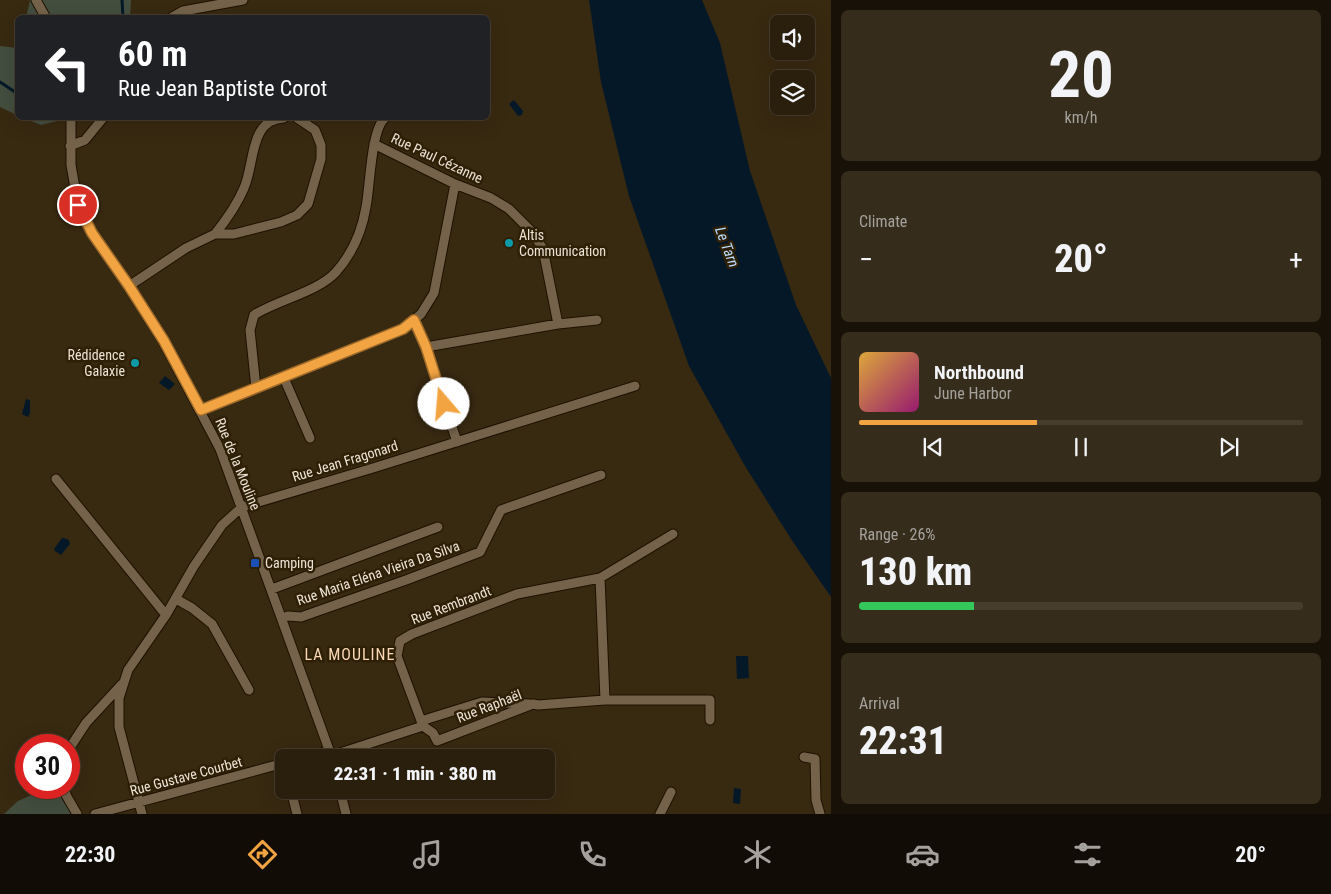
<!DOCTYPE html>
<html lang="en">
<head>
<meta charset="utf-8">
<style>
  body { margin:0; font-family:"Roboto Condensed",sans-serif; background:#362c1b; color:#f1f3f6; height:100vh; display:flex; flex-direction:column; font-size:19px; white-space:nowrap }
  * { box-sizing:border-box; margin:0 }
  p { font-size:16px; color:#a5a29d }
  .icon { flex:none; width:28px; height:28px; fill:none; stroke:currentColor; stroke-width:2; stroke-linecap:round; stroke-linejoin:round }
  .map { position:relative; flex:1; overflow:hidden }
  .panel { display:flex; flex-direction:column; gap:10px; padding:10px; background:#171107; width:500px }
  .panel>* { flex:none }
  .banner { position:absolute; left:15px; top:15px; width:475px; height:105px; border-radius:8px; box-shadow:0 5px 20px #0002,0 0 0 1px #463d2e; background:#202124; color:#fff; overflow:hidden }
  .fabs { position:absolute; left:770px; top:15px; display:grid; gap:10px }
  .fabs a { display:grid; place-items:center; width:45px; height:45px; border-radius:8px; background:#2a1f0d; box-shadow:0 5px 20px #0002,0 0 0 1px #463d2e; font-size:25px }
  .speed { position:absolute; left:15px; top:734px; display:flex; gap:10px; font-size:25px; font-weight:700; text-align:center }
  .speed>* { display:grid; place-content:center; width:65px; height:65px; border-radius:50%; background:#2a1f0d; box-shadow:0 5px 20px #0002,0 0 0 1px #463d2e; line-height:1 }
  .speed .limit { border:8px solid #d22; background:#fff; color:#111 }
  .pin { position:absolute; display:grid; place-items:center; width:42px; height:42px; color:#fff; margin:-21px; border:2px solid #fff; border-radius:50%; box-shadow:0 1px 5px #0007 }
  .me { position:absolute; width:55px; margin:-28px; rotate:342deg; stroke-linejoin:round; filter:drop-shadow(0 0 4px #0008) }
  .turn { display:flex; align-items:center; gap:18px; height:105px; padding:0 20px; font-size:22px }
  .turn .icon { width:65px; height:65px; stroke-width:2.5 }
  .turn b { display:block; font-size:35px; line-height:42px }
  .big { font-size:38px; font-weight:800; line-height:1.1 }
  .panel .widget { flex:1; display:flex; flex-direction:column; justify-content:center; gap:8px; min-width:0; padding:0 18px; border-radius:8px; background:#362c1b }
  .panel .dial { align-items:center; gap:0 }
  .dial b { font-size:65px; line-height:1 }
  .song { display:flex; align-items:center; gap:15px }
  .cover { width:60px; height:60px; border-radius:8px; background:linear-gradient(135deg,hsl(40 70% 55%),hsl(320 70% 35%)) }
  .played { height:5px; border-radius:2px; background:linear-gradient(90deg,#f3a442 40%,#463d2e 40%) }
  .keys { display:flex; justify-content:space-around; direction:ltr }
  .heat { display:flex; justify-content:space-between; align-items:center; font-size:28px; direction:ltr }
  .charge { height:8px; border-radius:4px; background:linear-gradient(90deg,#34c759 26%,#463d2e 0) }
  .trip { position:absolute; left:275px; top:749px; width:280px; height:50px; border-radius:8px; background:#2a1f0d; box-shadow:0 5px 20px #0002,0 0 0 1px #463d2e; font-weight:800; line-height:50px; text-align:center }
  .dock { display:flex; height:80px; justify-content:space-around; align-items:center; background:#110c05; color:#a5a29d }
  .dock .icon { width:35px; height:35px }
  .dock .current { color:#f3a442 }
  .dock b { font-size:22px; color:#f1f3f6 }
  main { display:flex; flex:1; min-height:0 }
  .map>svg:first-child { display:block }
</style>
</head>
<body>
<main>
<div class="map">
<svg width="831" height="814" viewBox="0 0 831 814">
  <rect width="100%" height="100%" fill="#382911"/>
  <path fill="#434e3f" d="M30,0H131L130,17L26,18Z
    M0,46L17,48V115L0,107Z
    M24,118H70L41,125Z
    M47,788H60L62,799L72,814H4L18,801Z"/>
  <path fill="#041828" d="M589,0H702L720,43L750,171L796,305L831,378V597L793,542L745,466L689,366L629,196L601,82Z
    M514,100L523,111L522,115L518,116L509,104Z
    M165,376L175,384L169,390L159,383Z
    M26,399L30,400V413L28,417L22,414Z
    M62,538H64L69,540L70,544L61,555L55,551L54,549Z
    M736,656H748L749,678L737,679Z
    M734,788L741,789L740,804L733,803Z"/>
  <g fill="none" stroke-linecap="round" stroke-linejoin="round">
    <path stroke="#041828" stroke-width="3" d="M122,0L123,18
      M0,82L18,94
      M56,118H58"/>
    <defs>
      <path id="street" d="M36,0L46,18
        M171,18L183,11L243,0
        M71,118V165L78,205L92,233L129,286L163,341L220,449L332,758
        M374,144L455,184L491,198L509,209L533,233L543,249L558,324
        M70,146L85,140L103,118
        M215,234C227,219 237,205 244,188C255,164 249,119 284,118
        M129,286L186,248L215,234H234L281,222L297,215L308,204L321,159V145L315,130L297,118
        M414,320L426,347L457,442
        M426,347L558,324L597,320
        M284,378L310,438
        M256,388L250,330L254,315C277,300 318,292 336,272C352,254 362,231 366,207C370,187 371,129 385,118
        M201,410L403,329L421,314L434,293L455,184
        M56,479L166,615
        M600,578L605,700
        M272,589L438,527
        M176,599L192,608L212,624L249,690
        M282,618L288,616L301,617L406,580L480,552L501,510L601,475
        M421,721L482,702L530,704
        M423,726L397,656L400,641L412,634L517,594L600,578L673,534
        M69,749L86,723L122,684
        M804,757L815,759L816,800L820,814
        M305,758L324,752L337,754L423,726L433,733L437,741L533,704L538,705L605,700H710V720
        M65,788L66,795L77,814
        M291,790L297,814
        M340,790L346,814
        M95,814L284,763
        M142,814L119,727V698L128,670L166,615L194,566L222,525L242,507L373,468L635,386
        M660,814L671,792"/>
    </defs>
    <use href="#street" stroke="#1f1100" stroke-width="11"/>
    <use href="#street" stroke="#74634a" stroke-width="9"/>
  </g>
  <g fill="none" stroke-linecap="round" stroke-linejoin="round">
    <defs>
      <path id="route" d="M78,205L92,233L129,286L164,341L201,410L403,329L414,320L426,347L444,404"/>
    </defs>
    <use href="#route" stroke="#9e6b2b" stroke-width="12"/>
    <use href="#route" stroke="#f3a442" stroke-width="9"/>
  </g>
  <g fill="#0f9aa8" stroke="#2e1f07" stroke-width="2">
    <circle cx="509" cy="243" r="5"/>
    <circle cx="135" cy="363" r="5"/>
  </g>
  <rect fill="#1a4fb4" stroke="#2e1f07" stroke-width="2" x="250" y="558" width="10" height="10" rx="2.5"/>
  <g text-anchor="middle" stroke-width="5" stroke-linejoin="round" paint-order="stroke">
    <g font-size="14" fill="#ede3d4" stroke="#2e1f07">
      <text transform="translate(437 158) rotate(25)" y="5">Rue Paul Cézanne</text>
      <text transform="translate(345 461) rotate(-17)" y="5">Rue Jean Fragonard</text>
      <text transform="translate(238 464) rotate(68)" y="5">Rue de la Mouline</text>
      <text transform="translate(378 573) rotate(-19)" y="5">Rue Maria Eléna Vieira Da Silva</text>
      <text transform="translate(451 605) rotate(-21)" y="5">Rue Rembrandt</text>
      <text transform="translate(489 706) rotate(-21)" y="5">Rue Raphaël</text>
      <text transform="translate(186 776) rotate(-15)" y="5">Rue Gustave Courbet</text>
    </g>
    <g font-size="14" fill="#ede3d4" stroke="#2e1f07" text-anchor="start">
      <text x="519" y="240">Altis<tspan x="519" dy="16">Communication</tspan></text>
      <text x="125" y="360" text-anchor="end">Rédidence<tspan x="125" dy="16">Galaxie</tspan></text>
      <text x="265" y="568">Camping</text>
    </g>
    <g font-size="15" font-style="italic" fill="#badffe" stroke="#2e1f07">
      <text transform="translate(727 247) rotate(69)" y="5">Le Tarn</text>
    </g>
    <g font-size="16" letter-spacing="1" fill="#fbd9b6" stroke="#2e1f07">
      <text x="350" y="660">LA MOULINE</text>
    </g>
  </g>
</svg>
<div class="fabs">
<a><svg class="icon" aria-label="sound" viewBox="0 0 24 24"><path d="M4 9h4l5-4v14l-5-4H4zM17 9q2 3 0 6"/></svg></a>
<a><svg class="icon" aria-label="layers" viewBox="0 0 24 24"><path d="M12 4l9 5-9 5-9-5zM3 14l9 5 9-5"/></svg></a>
</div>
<div class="speed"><div class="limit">30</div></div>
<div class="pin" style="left:78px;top:205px;background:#d93025"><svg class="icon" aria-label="arrive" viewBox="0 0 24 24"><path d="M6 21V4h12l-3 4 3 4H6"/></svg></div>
<svg class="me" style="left:444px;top:404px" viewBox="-20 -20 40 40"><circle r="19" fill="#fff"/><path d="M0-13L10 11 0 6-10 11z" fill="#f3a442"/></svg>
<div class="trip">22:31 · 1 min · 380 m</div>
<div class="banner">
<div class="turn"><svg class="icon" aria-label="left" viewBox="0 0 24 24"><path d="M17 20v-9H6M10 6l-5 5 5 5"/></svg><div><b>60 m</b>Rue Jean Baptiste Corot</div></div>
</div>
</div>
<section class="panel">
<div class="widget dial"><b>20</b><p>km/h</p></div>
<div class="widget"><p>Climate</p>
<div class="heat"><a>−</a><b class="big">20°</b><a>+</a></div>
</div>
<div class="widget">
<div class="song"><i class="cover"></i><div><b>Northbound</b><p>June Harbor</p></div></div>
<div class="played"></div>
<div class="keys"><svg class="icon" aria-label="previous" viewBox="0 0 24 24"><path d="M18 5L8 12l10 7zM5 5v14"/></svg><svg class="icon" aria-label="pause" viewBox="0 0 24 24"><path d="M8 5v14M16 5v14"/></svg><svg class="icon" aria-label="next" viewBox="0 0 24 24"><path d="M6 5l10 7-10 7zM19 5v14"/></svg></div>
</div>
<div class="widget"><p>Range · 26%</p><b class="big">130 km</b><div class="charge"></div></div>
<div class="widget"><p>Arrival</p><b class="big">22:31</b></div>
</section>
</main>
<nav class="dock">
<b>22:30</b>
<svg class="icon current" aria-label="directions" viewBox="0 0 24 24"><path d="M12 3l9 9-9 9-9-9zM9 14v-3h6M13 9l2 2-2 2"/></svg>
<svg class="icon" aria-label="music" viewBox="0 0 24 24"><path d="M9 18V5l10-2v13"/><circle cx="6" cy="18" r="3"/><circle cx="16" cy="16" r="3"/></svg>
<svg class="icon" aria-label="phone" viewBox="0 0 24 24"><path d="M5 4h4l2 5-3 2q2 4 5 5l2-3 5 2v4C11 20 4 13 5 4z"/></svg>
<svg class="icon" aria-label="climate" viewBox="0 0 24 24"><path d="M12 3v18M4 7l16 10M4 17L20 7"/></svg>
<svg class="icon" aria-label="car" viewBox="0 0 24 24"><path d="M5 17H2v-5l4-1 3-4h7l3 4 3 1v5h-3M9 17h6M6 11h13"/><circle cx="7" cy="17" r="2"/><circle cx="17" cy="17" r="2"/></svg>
<svg class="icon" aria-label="filters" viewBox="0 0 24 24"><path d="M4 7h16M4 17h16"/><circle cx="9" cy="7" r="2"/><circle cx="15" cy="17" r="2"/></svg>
<b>20°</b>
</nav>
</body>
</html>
